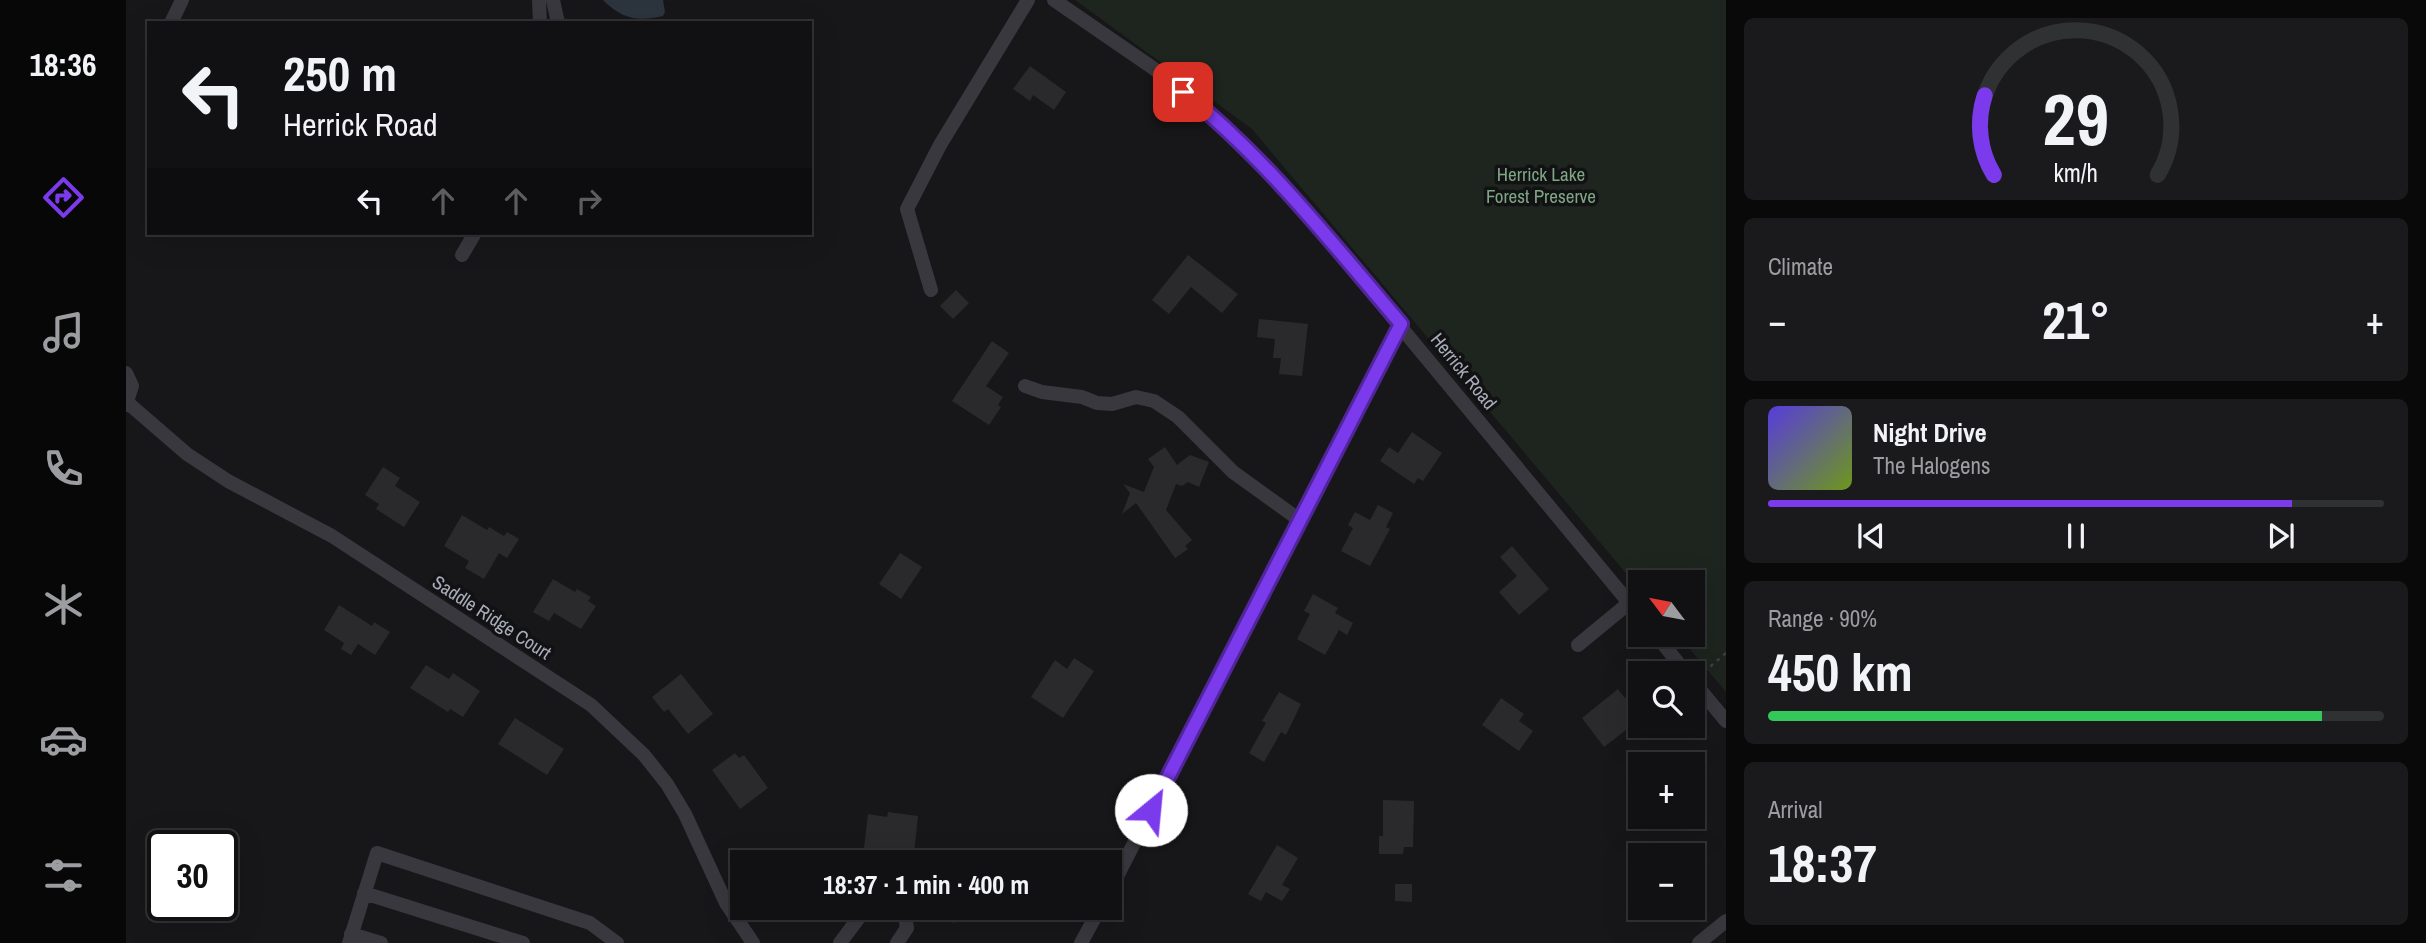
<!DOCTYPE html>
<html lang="en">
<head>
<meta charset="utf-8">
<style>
  body { margin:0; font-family:"Archivo Narrow",sans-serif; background:#1a1a1c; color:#f1f3f6; height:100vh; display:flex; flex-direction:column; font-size:26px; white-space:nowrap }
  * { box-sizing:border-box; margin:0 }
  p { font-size:23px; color:#9c9da0 }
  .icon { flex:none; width:38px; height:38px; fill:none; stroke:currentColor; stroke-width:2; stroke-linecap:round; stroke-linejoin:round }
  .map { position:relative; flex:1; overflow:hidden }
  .panel { display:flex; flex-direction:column; gap:18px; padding:18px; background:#09090a; width:700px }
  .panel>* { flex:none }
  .banner { position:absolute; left:21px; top:21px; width:665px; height:214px; border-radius:0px; box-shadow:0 7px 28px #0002,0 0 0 2px #303133; background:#111113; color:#f1f3f6; overflow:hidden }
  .needle { width:46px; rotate:302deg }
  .controls { position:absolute; left:1502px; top:570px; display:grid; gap:14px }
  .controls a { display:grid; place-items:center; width:77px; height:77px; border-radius:0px; background:#111113; box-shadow:0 7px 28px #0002,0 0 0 2px #303133; font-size:35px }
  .speed { position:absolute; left:21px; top:830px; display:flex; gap:14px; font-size:35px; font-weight:700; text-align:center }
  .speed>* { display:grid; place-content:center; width:91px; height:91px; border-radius:50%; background:#111113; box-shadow:0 7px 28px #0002,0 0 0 2px #303133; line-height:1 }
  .speed .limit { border:4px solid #111; border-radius:10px; background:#fff; color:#111 }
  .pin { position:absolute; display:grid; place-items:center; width:60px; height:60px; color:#fff; margin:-30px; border-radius:14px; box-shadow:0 4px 10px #0006 }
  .me { position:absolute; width:77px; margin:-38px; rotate:28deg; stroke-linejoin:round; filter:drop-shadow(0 0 5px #0008) }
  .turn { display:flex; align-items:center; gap:24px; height:147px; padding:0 21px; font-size:32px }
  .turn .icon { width:91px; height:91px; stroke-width:2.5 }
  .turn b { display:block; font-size:49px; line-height:60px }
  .lanes { display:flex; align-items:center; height:66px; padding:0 21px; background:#0003; justify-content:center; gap:35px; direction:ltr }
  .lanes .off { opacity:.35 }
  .big { font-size:52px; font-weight:700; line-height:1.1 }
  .panel .tile { flex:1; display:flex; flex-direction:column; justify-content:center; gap:10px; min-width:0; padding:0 24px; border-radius:10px; background:#1a1a1c }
  .panel .dial { align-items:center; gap:0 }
  .dial svg { height:182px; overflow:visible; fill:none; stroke:#303133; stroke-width:7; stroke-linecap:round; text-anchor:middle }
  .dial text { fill:#f1f3f6; stroke:none }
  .song { display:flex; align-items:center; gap:21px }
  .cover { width:84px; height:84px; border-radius:10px; background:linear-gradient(135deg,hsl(250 70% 55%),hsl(80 70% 35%)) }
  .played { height:7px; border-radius:4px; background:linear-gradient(90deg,#7c3aed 85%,#303133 85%) }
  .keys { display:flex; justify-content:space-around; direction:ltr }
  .heat { display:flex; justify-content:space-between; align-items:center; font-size:38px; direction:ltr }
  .charge { height:10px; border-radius:5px; background:linear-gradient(90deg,#34c759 90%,#303133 0) }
  .trip { position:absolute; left:604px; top:850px; width:392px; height:70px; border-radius:0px; background:#111113; box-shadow:0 7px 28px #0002,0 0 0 2px #303133; font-weight:700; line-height:70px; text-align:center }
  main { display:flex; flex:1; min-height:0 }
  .menu { display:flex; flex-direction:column; width:126px; justify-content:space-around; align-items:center; background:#070708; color:#9c9da0 }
  .menu .icon { width:49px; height:49px }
  .menu .active { color:#7c3aed }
  .menu b { font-size:32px; color:#f1f3f6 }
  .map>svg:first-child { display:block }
</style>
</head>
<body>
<main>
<nav class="menu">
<b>18:36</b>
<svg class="icon active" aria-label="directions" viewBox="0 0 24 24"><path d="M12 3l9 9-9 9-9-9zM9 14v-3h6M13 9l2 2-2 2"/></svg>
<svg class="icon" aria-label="music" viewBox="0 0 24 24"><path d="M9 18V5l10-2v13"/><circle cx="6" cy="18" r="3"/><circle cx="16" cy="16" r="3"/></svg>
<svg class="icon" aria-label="phone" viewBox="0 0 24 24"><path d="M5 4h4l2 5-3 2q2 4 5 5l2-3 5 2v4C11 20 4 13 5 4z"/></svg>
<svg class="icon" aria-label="climate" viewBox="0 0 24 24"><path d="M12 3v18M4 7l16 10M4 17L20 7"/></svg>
<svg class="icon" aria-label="car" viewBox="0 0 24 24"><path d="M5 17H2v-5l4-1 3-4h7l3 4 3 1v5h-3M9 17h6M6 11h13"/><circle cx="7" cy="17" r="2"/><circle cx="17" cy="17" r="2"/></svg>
<svg class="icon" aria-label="filters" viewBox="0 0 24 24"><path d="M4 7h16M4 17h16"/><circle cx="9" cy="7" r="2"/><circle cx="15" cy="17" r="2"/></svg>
</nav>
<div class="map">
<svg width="1600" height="943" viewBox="0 0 1600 943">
  <rect width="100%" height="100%" fill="#171719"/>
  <path fill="#1d251e" d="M949,0H1600V692L1552,635H1566V583H1514V590L1126,129Z"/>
  <path fill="#2c353e" d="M477,0H537L539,12L537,16C511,22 496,19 477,0Z"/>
  <path fill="#2a2a2d" d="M904,66L940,92L928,110L907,95L904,101L887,89Z
    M1062,255L1112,294L1096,313L1065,287L1043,314L1026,300Z
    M830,290L843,303L827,319L814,306Z
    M1133,319L1182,324L1176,376L1153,374L1155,358H1147L1149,339L1131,337Z
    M866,341L883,353L860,386L877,397L872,405L875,407L863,425L826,401Z
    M1286,432L1316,453L1297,481L1292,478L1288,484L1254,461L1263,447L1272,453Z
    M1039,447L1051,465L1064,455L1083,462L1073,487L1062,482L1056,486L1050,484L1040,510L1066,540L1059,546L1062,549L1049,558L1010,503L996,514L1004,493L997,484L1018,492L1028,467L1022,459Z
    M257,467L274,478L269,486L294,502L278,527L250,509L253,504L239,495Z
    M1252,505L1267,513L1260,527L1264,529L1244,566L1215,551L1227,528L1222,525L1229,512L1244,520Z
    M336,515L361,530L363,527L378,536L381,532L393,539L381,558L373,553L358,579L339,568L343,561L318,546Z
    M1386,546L1423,589L1393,615L1373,592L1391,576L1374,557Z
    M774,553L796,567L775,599L753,584Z
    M427,579L449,592L451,589L465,597L462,601L470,606L455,629L428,613L423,621L407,612Z
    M1187,594L1212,608L1209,613L1227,623L1221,635L1213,630L1199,655L1171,639L1184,614L1178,611Z
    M213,605L246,626L248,622L264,632L249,655L232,644L225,655L215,649L218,643L198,630Z
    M948,658L968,671L937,718L905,697L929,660L941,669Z
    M300,665L323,679L327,673L354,691L337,717L324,709L322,712L284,688Z
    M555,674L587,714L562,734L542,709L538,712L526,697Z
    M1514,686V719L1478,747L1456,718L1492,689L1499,698Z
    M1153,692L1175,704L1160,735L1155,732L1138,762L1123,753L1140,723L1136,721Z
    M1375,698L1398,714L1393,721L1407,731L1393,751L1356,725Z
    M389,718L438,749L421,775L372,744Z
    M609,753L613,758L618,755L642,788L614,809L586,770Z
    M1257,800L1288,801L1287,847H1278L1277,854H1253V836H1257Z
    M762,812L792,816L788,854L738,848L742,814L761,817Z
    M1151,845L1172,858L1156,885L1164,889L1156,901L1140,892L1135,901L1122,894Z
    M1269,884H1286V902L1269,901Z
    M824,908H874V914L827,923Z"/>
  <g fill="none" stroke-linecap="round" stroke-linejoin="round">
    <path stroke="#3e3f46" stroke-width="2.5" stroke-dasharray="3.5 5" stroke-linecap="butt" d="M1578,672L1600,653"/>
    <path stroke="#38383e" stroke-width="14" d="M413,0L414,23
      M427,0L432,23
      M928,0L1027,68L1072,104L1167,197L1514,616
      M45,23L56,0
      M336,255L349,233
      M805,290L781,209L814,145L902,0
      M0,373L6,386L0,405
      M899,386L916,392L956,397L971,403L986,404L1010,397L1028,401L1052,417L1107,472L1175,521
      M2,403L61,454L102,481L206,536L465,705L518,755L541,784L559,814L600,903L627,943
      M1530,635L1561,674
      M1452,645L1503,603
      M1566,680L1600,721
      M984,890L1275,324
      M238,893L397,943
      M225,934L255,943
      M223,943L251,853L464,923L491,943
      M714,943L740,908
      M771,943L781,928L778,911L775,908
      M955,943L974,908
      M1573,943L1600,921"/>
  </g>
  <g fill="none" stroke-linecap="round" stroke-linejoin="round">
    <defs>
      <path id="route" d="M1025,810L1275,324C1206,243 1140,158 1057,92"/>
    </defs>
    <use href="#route" stroke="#51269a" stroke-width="18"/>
    <use href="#route" stroke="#7c3aed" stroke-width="12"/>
  </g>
  <g text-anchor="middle" stroke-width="7" stroke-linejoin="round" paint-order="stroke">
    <g font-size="19" fill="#7fa683" stroke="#121214">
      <text x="1415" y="181">Herrick Lake<tspan x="1415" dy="22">Forest Preserve</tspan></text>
    </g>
    <g font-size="19" fill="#a9adba" stroke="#121214">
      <text transform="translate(1338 371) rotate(51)" y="7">Herrick Road</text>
      <text transform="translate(366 617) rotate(33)" y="7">Saddle Ridge Court</text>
    </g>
  </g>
</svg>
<div class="controls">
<a><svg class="needle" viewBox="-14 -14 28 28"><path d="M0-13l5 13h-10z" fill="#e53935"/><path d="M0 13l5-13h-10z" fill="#9c9da0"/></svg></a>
<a><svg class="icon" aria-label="search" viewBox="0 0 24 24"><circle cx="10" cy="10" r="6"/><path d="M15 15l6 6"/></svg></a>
<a>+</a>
<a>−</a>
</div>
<div class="speed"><div class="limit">30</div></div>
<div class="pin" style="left:1057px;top:92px;background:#d93025"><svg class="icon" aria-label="arrive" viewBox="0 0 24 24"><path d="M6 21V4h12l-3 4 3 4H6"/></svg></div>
<svg class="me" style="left:1025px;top:810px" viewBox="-20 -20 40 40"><circle r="19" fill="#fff"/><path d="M0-13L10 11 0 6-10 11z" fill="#7c3aed"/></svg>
<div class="trip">18:37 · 1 min · 400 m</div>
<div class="banner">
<div class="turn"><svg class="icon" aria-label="left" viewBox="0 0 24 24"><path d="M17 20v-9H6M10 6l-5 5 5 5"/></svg><div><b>250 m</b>Herrick Road</div></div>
<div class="lanes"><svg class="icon" aria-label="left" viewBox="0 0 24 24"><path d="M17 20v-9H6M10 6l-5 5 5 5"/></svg><svg class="icon off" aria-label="ahead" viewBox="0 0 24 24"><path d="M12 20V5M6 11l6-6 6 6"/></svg><svg class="icon off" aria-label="ahead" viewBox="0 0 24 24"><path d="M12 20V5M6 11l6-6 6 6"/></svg><svg class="icon off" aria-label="right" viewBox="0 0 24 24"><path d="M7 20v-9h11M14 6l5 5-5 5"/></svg></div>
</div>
</div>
<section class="panel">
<div class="tile dial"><svg viewBox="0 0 100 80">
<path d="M14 69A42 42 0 1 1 86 69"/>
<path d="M14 69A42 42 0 0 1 10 34" stroke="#7c3aed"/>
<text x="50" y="56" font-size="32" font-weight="700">29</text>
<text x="50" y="72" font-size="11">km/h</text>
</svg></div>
<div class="tile"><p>Climate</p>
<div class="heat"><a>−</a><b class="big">21°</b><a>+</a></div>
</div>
<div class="tile">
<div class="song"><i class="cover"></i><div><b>Night Drive</b><p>The Halogens</p></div></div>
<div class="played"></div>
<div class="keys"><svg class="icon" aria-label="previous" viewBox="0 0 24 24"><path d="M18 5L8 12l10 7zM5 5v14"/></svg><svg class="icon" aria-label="pause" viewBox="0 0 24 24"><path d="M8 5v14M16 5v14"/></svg><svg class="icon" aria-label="next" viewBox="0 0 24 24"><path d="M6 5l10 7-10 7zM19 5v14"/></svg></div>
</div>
<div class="tile"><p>Range · 90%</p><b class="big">450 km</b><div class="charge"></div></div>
<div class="tile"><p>Arrival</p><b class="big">18:37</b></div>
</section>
</main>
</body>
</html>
